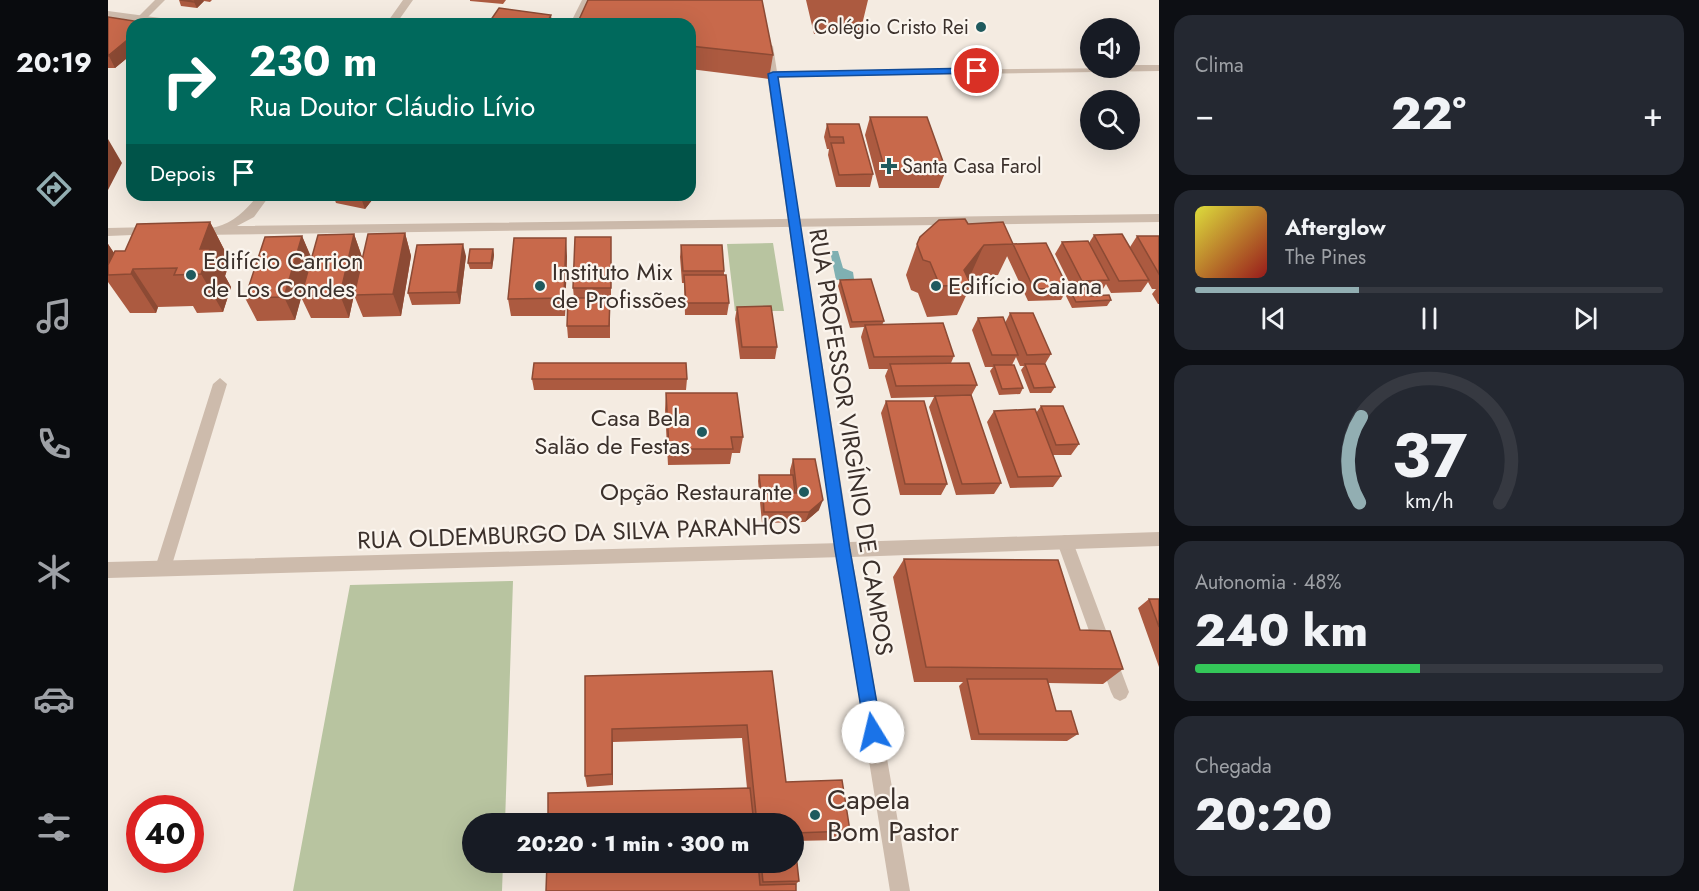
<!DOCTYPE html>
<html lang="pt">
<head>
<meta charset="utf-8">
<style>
  body { margin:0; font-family:Jost,sans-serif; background:#242831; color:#f1f3f6; height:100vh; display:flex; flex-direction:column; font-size:22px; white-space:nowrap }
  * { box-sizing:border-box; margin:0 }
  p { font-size:20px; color:#9ea1a6 }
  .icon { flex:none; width:33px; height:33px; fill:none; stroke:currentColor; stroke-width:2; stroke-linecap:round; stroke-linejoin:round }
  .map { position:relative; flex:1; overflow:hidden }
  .drawer { display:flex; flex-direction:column; gap:15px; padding:15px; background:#0d0f14; width:540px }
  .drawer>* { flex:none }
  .banner { position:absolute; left:18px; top:18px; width:570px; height:183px; border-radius:18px; box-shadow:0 6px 24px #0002; background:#00695c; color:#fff; overflow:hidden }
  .buttons { position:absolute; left:972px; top:18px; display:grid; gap:12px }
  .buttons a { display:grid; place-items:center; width:60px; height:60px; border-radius:50%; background:#171b24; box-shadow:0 6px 24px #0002; font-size:30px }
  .speed { position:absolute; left:18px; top:795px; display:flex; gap:12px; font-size:30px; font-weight:700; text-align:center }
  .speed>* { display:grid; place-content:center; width:78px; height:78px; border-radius:50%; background:#171b24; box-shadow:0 6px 24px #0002; line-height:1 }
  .speed .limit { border:9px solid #d22; background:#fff; color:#111 }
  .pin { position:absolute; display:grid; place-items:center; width:51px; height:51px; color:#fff; margin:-26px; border:3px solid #fff; border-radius:50%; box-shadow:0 2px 6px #0007 }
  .me { position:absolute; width:66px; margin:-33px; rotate:351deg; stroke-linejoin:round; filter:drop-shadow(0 0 4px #0008) }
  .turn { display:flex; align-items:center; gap:21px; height:126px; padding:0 24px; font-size:27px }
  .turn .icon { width:78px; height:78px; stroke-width:2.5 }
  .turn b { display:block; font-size:42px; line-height:51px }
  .then { display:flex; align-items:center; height:57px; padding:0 24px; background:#0003; gap:12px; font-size:22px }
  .big { font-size:45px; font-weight:800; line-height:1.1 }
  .drawer .card { flex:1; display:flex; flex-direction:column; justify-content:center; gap:9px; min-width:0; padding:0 21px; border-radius:18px; background:#242831 }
  .drawer .dial { align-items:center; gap:0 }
  .dial svg { height:156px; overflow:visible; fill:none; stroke:#363941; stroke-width:7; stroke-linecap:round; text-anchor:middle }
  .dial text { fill:#f1f3f6; stroke:none }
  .song { display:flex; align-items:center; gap:18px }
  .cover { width:72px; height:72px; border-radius:9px; background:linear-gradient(135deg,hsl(60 70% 55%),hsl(0 70% 35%)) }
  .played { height:6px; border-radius:3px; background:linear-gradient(90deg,#92aeb2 35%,#363941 35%) }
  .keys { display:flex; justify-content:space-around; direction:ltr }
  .heat { display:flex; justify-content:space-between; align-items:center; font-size:33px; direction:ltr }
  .charge { height:9px; border-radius:4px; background:linear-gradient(90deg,#34c759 48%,#363941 0) }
  .trip { position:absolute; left:354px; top:813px; width:342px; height:60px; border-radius:30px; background:#171b24; box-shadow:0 6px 24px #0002; font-weight:800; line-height:60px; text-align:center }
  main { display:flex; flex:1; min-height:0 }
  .dock { display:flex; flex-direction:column; width:108px; justify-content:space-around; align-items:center; background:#090b0e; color:#9ea1a6 }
  .dock .icon { width:42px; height:42px }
  .dock .active { color:#92aeb2 }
  .dock b { font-size:27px; color:#f1f3f6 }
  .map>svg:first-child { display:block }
</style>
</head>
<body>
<main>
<nav class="dock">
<b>20:19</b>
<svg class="icon active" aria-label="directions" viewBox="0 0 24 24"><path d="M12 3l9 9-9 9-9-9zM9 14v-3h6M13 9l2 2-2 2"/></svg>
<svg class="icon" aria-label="music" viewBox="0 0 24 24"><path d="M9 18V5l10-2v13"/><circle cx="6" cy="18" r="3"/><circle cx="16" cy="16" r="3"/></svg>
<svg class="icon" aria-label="phone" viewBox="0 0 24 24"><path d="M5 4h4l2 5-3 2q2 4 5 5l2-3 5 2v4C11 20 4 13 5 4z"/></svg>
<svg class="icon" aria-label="climate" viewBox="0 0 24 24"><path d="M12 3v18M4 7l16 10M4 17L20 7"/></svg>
<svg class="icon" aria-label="car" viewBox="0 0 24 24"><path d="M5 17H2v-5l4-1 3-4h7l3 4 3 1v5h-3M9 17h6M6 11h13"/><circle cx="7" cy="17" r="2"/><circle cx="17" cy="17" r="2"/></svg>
<svg class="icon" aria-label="filters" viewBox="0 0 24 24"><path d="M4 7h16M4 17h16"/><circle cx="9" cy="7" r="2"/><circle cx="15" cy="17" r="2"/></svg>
</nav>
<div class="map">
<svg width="1051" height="891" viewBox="0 0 1051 891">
  <rect width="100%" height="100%" fill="#f4ebe1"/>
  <path fill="#b8c4a0" d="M665,243L676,311H627L619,244Z
    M405,581L397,823L364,824V862L395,863L394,891H185L242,585Z"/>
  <path fill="#7fb0b2" d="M722,251H730L735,268L745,272L746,279L728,280Z"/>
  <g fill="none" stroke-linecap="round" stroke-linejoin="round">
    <path fill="#cdbbac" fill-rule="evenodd" d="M47,0H57L36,21H30V17Z
      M112,378L119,384L63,568L61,573L55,575L49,573L47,568L105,384Z
      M957,535L963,537L965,542L1021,692L1018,698L1012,701L1006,698L1003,692L949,542L951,537Z"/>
    <path fill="#cdbbac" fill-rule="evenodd" d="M295,0H305L288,24H278Z
      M474,0H484L472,24H462Z
      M0,11L75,21L80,24H53L0,17Z
      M1022,65H1051V71L665,77L660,74L665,71L1022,68Z
      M150,195H162L146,217L129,226L1051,214V222L87,235L81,231C88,224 99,228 108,227C126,223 140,208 150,195Z
      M45,227L49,228V234L0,236V228Z
      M735,543L741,545L743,550L741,555L735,557L0,578V562Z"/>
    <path fill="#cdbbac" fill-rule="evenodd" d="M660,43L665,46L742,542L1051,532V546L744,557L802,891H782L727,550L655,46Z"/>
  </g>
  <path fill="#ac5a40" d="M71,0H104L102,2L96,1L89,8L73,6Z
    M362,0H398L395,4L362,1Z
    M698,0H760L752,33L726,31V34H706Z
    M0,17L39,23L40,24H24V54L7,68H0Z
    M582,24L665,55L661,79L582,69Z
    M762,117L838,170L831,188H771L757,135Z
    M719,124H751L765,174L762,187H728L720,155L721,149H719L716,137Z
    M225,195H268L257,209L228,203Z
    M102,222L122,261L117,276L123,287L115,312L89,313L85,306L50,307L48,313H22L0,282V244L6,253L17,251Z
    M860,224L905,244L890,275L862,276L860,279L863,285L849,315L819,317L810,293L803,290L798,275L809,244Z
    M297,233L303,256L293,316L255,317L246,295L241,318H203L193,297L187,320L149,321L137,298L194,236L203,258L246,234L254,257Z
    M986,235L1022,247L1029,236H1051V304H1050L1044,294L1048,289H1044L1040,282L1033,292L1003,293L998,284L993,292H981L982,296L1003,300L999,306L964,308L958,296L962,290H965L947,254L954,242L981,243Z
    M503,237V300H502V338H460L459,326L466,298L465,288Z
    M905,244L960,288L953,300L920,301L899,256Z
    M573,245L616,271V275L621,303L619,315H577L576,283H574L572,257Z
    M385,249L386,255L384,269H362L360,263Z
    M358,256L352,304L304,305L300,293Z
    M459,256L457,316H403L400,299Z
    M732,280L776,321L774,325L846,356L843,363L869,385L863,396L893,483L886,494L848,495L821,407L826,397L783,398L777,376L780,369H761L753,337L756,327L742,328L730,286Z
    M629,307L669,347L667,359H632L627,319Z
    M902,313L943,354L937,364L947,387L943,393H922L913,370L916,366H912L908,357L904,365L915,388L912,394L891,395L882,371L885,367H877L864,330L870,318L897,323Z
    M424,379H579L578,390H426Z
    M558,393L635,437L632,453H624L622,464L560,465L557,410Z
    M778,401L839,484L833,495H792L773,413Z
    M933,406L971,444L963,455H945L953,476L945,487L902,488L879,422L886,411L928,413Z
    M685,459L711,510L697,522L654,523L650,481L651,475H682V470Z
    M796,559L972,630L1015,669L995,684L940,683L948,711L970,734L959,741L863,740L851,686L855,682H806L785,577Z
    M1041,599H1051V667L1030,608Z
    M664,671L678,782L742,831L732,840L686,841L691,881L688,884V891L439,862H686V824H440L639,788L634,738L505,742V785L479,787L477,776V676Z"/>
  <path fill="#8c4a34" d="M88,0H95L96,1L89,8L86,2Z
    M443,15L444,24H438Z
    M24,36V54L7,68L1,56Z
    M0,139L14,163L0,190Z
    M252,195H268L257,209Z
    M102,222L122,261L117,276L123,287L115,312L93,274L92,249Z
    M297,233L303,256L293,316L285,294Z
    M246,234L254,257L241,318L232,295Z
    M194,236L204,259L187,320L176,297Z
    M458,238L459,256L457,316L456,298Z
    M0,244L8,256L0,273Z
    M355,244L358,256L352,304L349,292Z
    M876,245L862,276L855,285L856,270Z
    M385,249L386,255L384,269L383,263Z
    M25,269L50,307L48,313L23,274Z
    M715,500L711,510L697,522L701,512Z
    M504,729L505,742V785L504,774Z"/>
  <path fill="#c8694b" stroke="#8c4a34" stroke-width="1.5" d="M72,0H88L86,2Z
    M480,0H654L665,55L582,46V24H469Z
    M391,8L443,15L438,24H380Z
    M0,17L39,23L38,24H24V36L0,56Z
    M762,117H819L838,170H777Z
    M719,124H751L765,174L731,175L723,143H736L735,137H722Z
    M857,219L860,224L895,222L905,244L876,245L856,270L863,285L832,286L822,262L815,260L809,244L812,237L831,220Z
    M102,222L92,249H102L93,274L66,275L69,268L25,269L23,274L0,275V265L7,251H17L29,224Z
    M297,233L285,294L246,295L260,234Z
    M246,234L232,295L193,296L210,235Z
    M1014,234L1041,280L1011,281L986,235Z
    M194,236L176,297L137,298L157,237Z
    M1029,236H1051V274Z
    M467,237H503V288H465Z
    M406,238H458L456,298L400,299Z
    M980,241L1001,280L974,281L954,242Z
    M938,243L960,288L926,289L905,244Z
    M355,244L349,292L300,293L309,245Z
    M573,245H614L616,271H575Z
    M362,249H385L383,263H360Z
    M576,275H618L621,303H578Z
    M763,279L776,321L744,322L732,280Z
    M979,289L982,296L1001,295L1003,300L968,302L962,290Z
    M460,298H502L501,326H459Z
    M663,306L669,347H634L629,307Z
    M902,313H925L943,354L919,355Z
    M895,317L910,355H884L870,318Z
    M835,323L846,356L766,357L757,325Z
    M426,363H578L579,379H424Z
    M861,363L869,385L788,386L782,364Z
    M917,364H937L947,387L926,388Z
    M886,365H906L915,388L894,389Z
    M558,393H629L635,437H623L625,449H561Z
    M863,395L893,483L854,484L827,396Z
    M778,401H816L839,484H797Z
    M933,406H955L971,444L948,445Z
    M927,409L953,476L910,477L886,411Z
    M685,459H707L715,500L701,512H656L655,493H689Z
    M651,475H685L687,493H655L654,499Z
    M796,559L950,560L972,630L1002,631L1015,669L818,667Z
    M1041,599H1051V627Z
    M664,671L678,782L734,780L742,831L686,833V824H649L639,725L504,729V774L477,776V676Z
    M859,679H939L948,711H963L970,734H871Z
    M642,788L646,824H440V793Z
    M686,836L691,881L655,882L653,862H686Z
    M439,862H650L652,885L688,884V891H438Z"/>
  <path fill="#1a73e8" stroke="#114b97" stroke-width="1.5" d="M869,68L873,69V73L670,77L742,550L774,732L771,738L765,740L759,738L757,732L727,550L660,74L665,72Z"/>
  <g fill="#1f5a5e" stroke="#fbf5ee" stroke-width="2">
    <circle cx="873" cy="27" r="6"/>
    <path d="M778 157h6v6h6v6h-6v6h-6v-6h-6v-6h6z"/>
    <circle cx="83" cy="275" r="6"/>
    <circle cx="432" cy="286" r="6"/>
    <circle cx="828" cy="286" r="6"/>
    <circle cx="594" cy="432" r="6"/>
    <circle cx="696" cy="492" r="6"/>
    <circle cx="707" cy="815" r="6"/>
  </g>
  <g text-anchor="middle" stroke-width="4.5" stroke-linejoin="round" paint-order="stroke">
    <g font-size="20" fill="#3b302b" stroke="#fbf5ee" text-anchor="end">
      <text x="861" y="34">Colégio Cristo Rei</text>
      <text x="794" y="173" text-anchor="start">Santa Casa Farol</text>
    </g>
    <g font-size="24" fill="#3b302b" stroke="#fbf5ee" text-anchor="start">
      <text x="95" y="269">Edifício Carrion<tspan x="95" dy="28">de Los Condes</tspan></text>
      <text x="444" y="280">Instituto Mix<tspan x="444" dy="28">de Profissões</tspan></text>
      <text x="840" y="294">Edifício Caiana</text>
      <text x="582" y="426" text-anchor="end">Casa Bela<tspan x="582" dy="28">Salão de Festas</tspan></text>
      <text x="684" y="500" text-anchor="end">Opção Restaurante</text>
    </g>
    <g font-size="24" fill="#3b302b" stroke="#fbf5ee">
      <text transform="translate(743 442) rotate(81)" y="8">RUA PROFESSOR VIRGÍNIO DE CAMPOS</text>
      <text transform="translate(471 533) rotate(-2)" y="8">RUA OLDEMBURGO DA SILVA PARANHOS</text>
    </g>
    <g font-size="28" fill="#3b302b" stroke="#fbf5ee" text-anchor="start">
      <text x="719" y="809">Capela<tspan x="719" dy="32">Bom Pastor</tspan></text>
    </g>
  </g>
</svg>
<div class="buttons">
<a><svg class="icon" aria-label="sound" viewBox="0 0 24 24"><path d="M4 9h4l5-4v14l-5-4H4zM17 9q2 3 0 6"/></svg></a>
<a><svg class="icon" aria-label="search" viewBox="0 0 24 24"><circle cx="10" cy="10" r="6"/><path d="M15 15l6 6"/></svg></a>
</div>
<div class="speed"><div class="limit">40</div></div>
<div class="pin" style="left:869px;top:71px;background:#d93025"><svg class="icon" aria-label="arrive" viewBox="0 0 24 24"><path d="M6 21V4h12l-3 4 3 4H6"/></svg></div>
<svg class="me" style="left:765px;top:732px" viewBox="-20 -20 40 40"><circle r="19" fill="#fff"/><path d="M0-13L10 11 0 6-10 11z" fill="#1a73e8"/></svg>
<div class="trip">20:20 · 1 min · 300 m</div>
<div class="banner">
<div class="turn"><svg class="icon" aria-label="right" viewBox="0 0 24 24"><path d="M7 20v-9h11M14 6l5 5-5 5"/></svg><div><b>230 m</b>Rua Doutor Cláudio Lívio</div></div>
<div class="then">Depois<svg class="icon" aria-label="arrive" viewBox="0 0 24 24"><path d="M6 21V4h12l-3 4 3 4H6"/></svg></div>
</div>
</div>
<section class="drawer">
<div class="card"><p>Clima</p>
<div class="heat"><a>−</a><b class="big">22°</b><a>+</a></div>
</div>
<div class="card">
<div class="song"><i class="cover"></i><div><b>Afterglow</b><p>The Pines</p></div></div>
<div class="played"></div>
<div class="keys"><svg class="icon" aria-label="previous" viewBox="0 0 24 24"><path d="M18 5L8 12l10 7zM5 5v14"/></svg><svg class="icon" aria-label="pause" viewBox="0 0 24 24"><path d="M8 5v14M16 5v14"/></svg><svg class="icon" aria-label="next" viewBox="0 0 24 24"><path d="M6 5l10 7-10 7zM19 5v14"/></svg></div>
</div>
<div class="card dial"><svg viewBox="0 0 100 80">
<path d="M14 69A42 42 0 1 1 86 69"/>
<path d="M14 69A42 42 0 0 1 15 25" stroke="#92aeb2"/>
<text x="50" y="56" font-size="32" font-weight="700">37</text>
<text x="50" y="72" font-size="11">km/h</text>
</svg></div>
<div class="card"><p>Autonomia · 48%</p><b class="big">240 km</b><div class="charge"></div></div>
<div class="card"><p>Chegada</p><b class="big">20:20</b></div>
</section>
</main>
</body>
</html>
